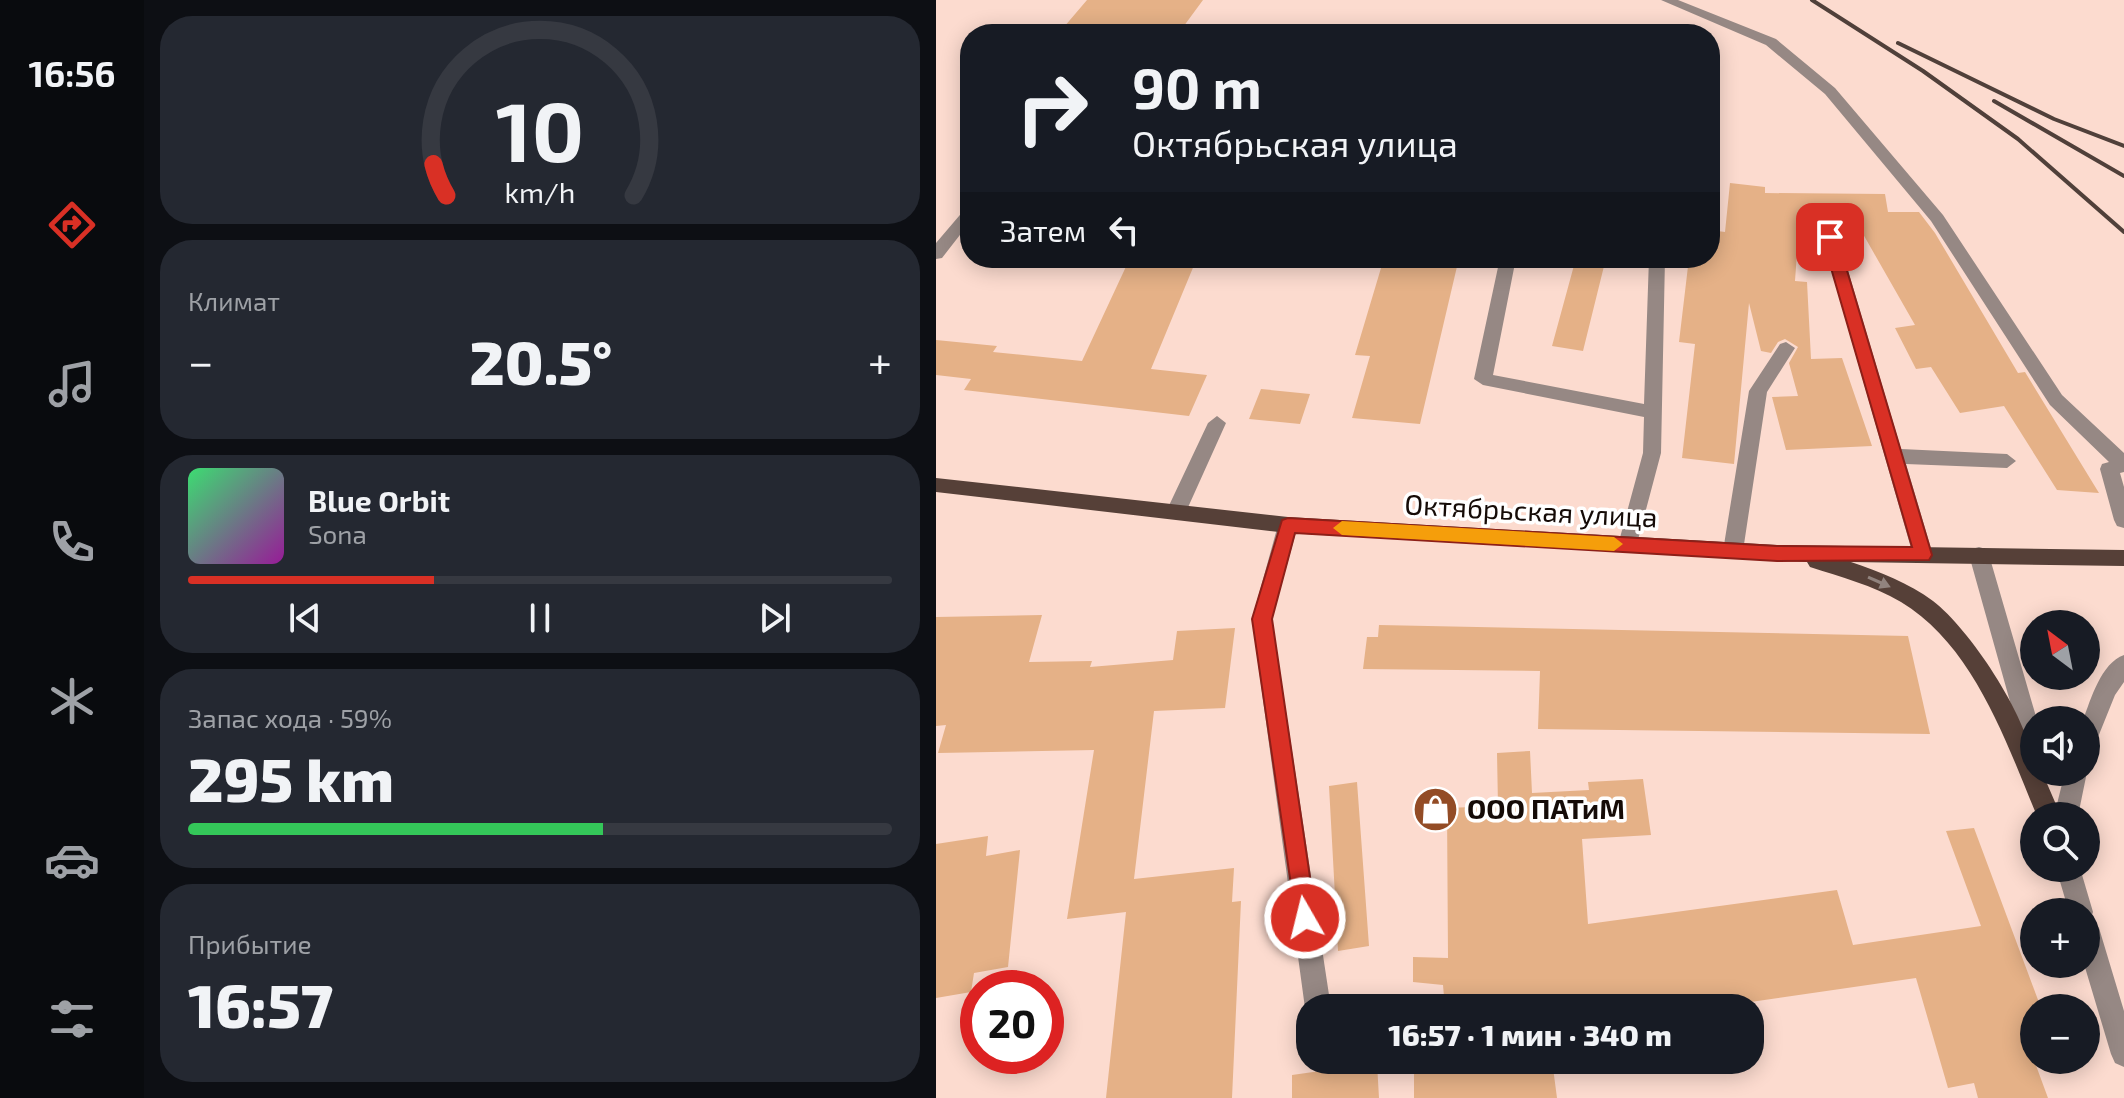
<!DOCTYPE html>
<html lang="ru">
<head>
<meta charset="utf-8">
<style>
  body { margin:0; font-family:"Exo 2",sans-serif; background:#242831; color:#f1f3f6; height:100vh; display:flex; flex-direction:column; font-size:30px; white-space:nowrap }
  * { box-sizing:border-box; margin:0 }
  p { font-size:26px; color:#9ea1a6 }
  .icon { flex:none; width:44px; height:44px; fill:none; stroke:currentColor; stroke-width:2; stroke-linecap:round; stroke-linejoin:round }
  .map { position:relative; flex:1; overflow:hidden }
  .drawer { display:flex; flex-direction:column; gap:16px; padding:16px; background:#0d0f14; width:792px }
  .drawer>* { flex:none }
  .guide { position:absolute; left:24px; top:24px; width:760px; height:244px; border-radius:32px; box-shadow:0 4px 20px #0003; background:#171b24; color:#f1f3f6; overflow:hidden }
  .needle { width:52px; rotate:328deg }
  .buttons { position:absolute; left:1084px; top:610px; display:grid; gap:16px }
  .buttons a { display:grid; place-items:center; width:80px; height:80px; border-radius:50%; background:#171b24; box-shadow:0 4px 20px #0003; font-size:40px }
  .speed { position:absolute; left:24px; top:970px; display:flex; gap:16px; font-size:40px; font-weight:700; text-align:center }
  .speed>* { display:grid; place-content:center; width:104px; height:104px; border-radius:50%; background:#171b24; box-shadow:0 4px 20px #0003; line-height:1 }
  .speed .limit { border:12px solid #d22; background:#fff; color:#111 }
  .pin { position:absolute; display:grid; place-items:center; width:68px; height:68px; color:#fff; margin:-34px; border-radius:16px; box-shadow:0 4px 12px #0006 }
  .me { position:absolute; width:88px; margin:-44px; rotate:352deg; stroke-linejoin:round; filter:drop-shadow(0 0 6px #0008) }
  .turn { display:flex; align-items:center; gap:28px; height:168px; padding:0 40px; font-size:36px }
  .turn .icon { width:104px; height:104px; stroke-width:2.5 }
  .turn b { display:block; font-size:56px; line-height:68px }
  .then { display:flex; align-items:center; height:76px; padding:0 40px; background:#0003; gap:16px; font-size:30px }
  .big { font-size:60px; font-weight:800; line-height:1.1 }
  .drawer .card { flex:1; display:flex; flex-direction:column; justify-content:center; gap:12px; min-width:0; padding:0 28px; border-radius:32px; background:#242831 }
  .drawer .dial { align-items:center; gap:0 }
  .dial svg { height:208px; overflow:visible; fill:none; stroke:#363941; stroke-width:7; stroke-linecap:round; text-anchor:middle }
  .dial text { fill:#f1f3f6; stroke:none }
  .song { display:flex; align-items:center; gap:24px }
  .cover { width:96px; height:96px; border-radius:12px; background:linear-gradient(135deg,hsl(140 70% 55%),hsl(300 70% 35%)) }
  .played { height:8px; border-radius:4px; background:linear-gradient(90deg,#d93025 35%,#363941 35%) }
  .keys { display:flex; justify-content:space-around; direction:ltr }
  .heat { display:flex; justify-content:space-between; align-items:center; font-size:44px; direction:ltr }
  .charge { height:12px; border-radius:6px; background:linear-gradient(90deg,#34c759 59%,#363941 0) }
  .trip { position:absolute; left:360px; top:994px; width:468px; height:80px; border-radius:32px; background:#171b24; box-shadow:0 4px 20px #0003; font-weight:800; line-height:80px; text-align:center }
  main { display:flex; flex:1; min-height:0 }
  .dock { display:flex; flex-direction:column; width:144px; justify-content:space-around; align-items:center; background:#090b0e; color:#9ea1a6 }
  .dock .icon { width:56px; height:56px }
  .dock .selected { color:#d93025 }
  .dock b { font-size:36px; color:#f1f3f6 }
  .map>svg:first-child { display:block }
</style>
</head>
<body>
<main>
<nav class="dock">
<b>16:56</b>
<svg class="icon selected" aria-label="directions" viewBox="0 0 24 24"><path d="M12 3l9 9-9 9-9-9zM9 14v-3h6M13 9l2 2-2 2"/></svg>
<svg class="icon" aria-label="music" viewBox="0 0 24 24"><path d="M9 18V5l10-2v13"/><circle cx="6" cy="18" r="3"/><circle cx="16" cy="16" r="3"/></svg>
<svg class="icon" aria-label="phone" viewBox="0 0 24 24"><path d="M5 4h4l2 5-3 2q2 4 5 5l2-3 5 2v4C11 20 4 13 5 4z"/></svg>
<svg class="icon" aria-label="climate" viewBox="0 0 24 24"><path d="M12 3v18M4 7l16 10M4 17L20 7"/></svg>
<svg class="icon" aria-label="car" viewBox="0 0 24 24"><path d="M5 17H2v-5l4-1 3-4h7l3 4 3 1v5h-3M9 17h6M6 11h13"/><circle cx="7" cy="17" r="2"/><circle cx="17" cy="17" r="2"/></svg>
<svg class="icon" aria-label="filters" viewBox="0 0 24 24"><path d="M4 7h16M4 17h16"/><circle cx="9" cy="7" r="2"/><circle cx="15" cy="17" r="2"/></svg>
</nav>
<section class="drawer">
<div class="card dial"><svg viewBox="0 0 100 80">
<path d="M14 69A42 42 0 1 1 86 69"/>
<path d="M14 69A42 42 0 0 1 9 57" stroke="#d93025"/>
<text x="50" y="56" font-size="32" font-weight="700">10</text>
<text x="50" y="72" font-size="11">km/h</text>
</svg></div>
<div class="card"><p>Климат</p>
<div class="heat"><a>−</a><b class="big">20.5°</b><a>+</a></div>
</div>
<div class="card">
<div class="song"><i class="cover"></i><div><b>Blue Orbit</b><p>Sona</p></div></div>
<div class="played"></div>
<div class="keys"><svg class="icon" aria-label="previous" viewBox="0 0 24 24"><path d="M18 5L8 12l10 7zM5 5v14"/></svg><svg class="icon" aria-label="pause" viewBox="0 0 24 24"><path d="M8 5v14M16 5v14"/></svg><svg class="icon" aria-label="next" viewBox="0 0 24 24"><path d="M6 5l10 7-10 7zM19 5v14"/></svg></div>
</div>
<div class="card"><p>Запас хода · 59%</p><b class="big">295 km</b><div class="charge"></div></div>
<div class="card"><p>Прибытие</p><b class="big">16:57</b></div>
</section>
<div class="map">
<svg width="1188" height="1098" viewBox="0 0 1188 1098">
  <rect width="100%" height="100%" fill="#fcdbcf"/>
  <path fill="#e5b187" d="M151,0H267L242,34H122Z
    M794,183L829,187V193L949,194L952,212H983L999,233L1082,373L1089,372L1163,493L1121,490L1068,406L1024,413L995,367L980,369L959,328L979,325L923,227L863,225L859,281L871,282L875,359L906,358L936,446L850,450L836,397L862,396L853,363L862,347L849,339L842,342L835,353L825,351L813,303L798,464L746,458L759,344L743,342L753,258H774V230L789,232Z
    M194,258H261L215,369L271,375L253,416L28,390L35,379L0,375V340L61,346L57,352L146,361Z
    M448,258H523L484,424L416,418L434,356L419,355Z
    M640,258H670L647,351L616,346Z
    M325,389L374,394L364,424L313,419Z
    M106,615L93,662L156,661L154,667L237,660L241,631L299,628L289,708L218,711L198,879L298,868L296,902L305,901L296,1098H170L190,912L131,919L158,750L2,753L10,725L0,726V617Z
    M443,625L972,636L994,734L602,729L604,671L427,669L431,637H442Z
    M594,751L596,793L653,790L652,782L707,779L715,835L646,839L652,924L901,890L917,945L1045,926L1010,831L1038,828L1105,1008H1098V1060L1112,1098H1042L1038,1083L1012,1088L980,978L773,1008H509L507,985L477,982V957L512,958L511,808L562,806L561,753Z
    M421,782L433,946L402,951L393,786Z
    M52,836L50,856L84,850L72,967L38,973L35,992L0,998V844Z
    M478,1060H616L621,1098H478Z
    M441,1063L443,1098H356V1075Z"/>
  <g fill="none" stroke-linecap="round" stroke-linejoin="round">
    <path fill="#968884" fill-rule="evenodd" d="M725,0H742L840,39L899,88L1007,215L1126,395L1188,453V472L1184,473L1188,487V528L1181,526L1178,520L1164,469L1166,464L1173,462L1114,405L995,221L889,94L830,45Z
      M34,207V222L6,258L0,259V243L29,209Z
      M894,232L902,237L965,449L1071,454L1080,461L1071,468L970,464L997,555L994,561H980L977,555L886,237Z
      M564,258H580L557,375L708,404L713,258H729L725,453L699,551H685L682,545L707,453L708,417L547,385L538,379Z
      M850,342L859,348L831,392L807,551L804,557H790L787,551L813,391L844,344Z
      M281,416L290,423L249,514L246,519H232L229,514L272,423Z
      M352,517L359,519L362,525L336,619L395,1008H374V1018L369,1008L316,619L342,525L345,519Z
      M1043,547L1050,549L1053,555L1101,720H1098V758L1090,755L1087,748L1033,555L1036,549Z
      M1188,655V682L1179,695L1158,747L1150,750V720H1147C1155,699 1165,663 1188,655Z
      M1150,769L1151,772L1142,816H1118L1129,772H1150Z
      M1120,868H1144L1157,912L1155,918L1163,928L1188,1011V1067L1179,1063L1175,1054L1148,964L1150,912H1133Z"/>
    <path fill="#564038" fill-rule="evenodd" d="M0,478L352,517L841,545L1188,550V566L915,562C944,572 973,583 997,601C1035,630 1098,725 1098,772H1106L1125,816H1101C1070,742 1038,646 965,602C936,585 905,577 874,567L871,562L352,533L0,492Z"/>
    <path stroke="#50403a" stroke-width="4" d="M876,0L987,71L1082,139L1188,232
      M962,43L1118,119L1188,146
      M1058,101L1188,176"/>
  </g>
  <defs><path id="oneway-solid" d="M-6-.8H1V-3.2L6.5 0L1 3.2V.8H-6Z" transform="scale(2)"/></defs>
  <use fill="#91837e" href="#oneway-solid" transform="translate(943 582) rotate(24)"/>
  <path fill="#d93025" stroke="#8d1f18" stroke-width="2" d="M894,233L901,237L996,555L993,560L841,561L359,533L336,619L380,918L377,926L369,930L361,926L316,619L346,520L352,518L841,546L976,547L886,237Z"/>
  <path fill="#f59e0b" d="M406,521L678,537L687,544L678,551L406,535L397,528Z"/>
  <defs>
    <symbol id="shop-disc" viewBox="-11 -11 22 22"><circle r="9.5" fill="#934c26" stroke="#fff"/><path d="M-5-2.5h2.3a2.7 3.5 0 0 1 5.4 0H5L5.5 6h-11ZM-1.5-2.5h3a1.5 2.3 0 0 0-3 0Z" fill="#fff"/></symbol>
  </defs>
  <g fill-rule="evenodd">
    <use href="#shop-disc" x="474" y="784" width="51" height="51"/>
  </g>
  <g text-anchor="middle" stroke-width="7" stroke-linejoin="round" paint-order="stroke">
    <g font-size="28" fill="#150b07" stroke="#fff">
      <text transform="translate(595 511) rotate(3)" y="10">Октябрьская улица</text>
    </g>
    <g font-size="28" font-weight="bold" fill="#150b07" stroke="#fff" text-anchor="start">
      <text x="531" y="819">ООО ПАТиМ</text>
    </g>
  </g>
</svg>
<div class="buttons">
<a><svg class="needle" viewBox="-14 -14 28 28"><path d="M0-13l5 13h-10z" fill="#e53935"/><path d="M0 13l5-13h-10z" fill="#9ea1a6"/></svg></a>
<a><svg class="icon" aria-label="sound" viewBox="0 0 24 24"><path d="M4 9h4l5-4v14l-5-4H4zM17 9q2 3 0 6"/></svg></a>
<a><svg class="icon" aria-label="search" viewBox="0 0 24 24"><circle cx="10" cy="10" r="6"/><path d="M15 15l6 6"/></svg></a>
<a>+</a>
<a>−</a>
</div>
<div class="speed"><div class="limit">20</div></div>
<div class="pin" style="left:894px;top:237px;background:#d93025"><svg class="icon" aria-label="arrive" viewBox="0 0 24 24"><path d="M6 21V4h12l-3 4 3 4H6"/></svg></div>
<svg class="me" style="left:369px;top:918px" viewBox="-20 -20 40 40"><circle r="17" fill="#d93025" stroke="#fff" stroke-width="3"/><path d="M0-11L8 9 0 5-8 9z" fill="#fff"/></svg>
<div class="trip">16:57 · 1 мин · 340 m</div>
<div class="guide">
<div class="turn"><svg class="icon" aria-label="right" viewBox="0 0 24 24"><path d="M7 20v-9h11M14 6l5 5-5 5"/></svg><div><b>90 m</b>Октябрьская улица</div></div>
<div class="then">Затем<svg class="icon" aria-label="left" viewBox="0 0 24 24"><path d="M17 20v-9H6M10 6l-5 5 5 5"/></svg></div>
</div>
</div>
</main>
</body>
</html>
